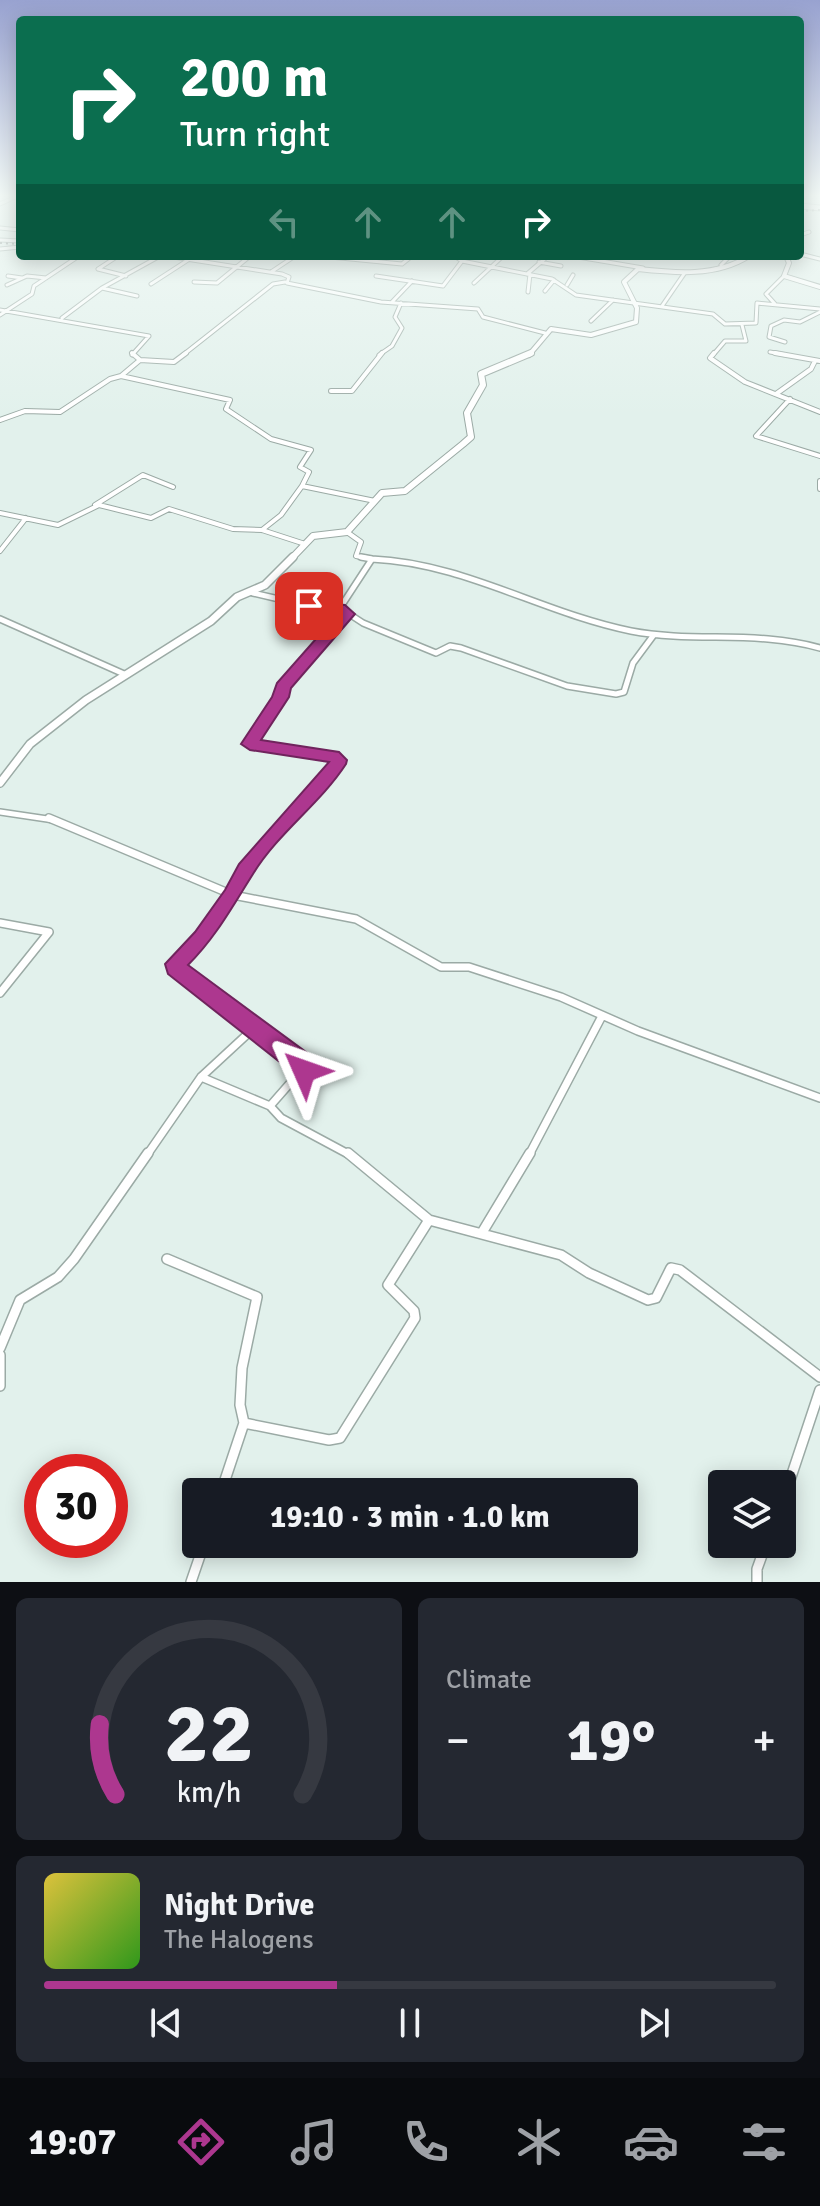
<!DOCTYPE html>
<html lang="en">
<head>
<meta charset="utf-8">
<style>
  body { margin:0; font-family:Signika,sans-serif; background:#242831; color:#f1f3f6; height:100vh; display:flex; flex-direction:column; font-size:30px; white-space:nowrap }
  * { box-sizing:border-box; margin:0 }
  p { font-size:26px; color:#9ea1a6 }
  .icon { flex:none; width:44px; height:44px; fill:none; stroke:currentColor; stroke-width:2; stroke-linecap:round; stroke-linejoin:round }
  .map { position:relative; height:1582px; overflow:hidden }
  .drawer { display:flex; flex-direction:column; gap:16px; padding:16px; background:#0d0f14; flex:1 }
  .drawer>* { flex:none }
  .guide { position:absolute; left:16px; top:16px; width:788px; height:244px; border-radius:8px; box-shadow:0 4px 20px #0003; background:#0b6e4f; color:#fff; overflow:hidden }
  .tools { position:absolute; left:708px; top:1470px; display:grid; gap:16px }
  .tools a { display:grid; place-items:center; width:88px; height:88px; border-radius:8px; background:#171b24; box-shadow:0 4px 20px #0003; font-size:40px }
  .speed { position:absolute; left:24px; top:1454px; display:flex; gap:16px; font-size:40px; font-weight:700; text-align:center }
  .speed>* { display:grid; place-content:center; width:104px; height:104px; border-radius:50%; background:#171b24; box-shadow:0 4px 20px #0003; line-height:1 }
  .speed .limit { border:12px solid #d22; background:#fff; color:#111 }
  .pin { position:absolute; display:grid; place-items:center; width:68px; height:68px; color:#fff; margin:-34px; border-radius:16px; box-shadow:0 4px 12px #0006 }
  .me { position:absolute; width:88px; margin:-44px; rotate:313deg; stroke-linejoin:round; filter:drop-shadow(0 0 6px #0008) }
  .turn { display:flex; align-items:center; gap:28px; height:168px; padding:0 32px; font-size:36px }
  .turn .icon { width:104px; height:104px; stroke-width:2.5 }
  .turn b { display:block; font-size:56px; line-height:68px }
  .lanes { display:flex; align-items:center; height:76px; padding:0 32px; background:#0003; justify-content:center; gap:40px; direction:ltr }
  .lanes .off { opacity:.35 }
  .big { font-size:60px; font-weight:700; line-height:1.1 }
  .drawer .tile { flex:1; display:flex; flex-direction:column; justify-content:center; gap:12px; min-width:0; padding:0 28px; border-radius:12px; background:#242831 }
  .drawer .dial { align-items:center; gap:0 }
  .dial svg { height:208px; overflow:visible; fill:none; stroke:#363941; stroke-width:7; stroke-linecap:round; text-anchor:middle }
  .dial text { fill:#f1f3f6; stroke:none }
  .song { display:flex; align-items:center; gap:24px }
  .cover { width:96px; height:96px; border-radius:12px; background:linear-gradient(135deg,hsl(50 70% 55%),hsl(110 70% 35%)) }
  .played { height:8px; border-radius:4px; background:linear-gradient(90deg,#ad378f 40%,#363941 40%) }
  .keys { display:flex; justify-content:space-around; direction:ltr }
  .heat { display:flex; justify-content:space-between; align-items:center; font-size:44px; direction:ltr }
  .drawer .tiles { flex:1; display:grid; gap:16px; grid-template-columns:1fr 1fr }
  .tile:last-child { grid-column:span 2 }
  .trip { position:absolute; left:182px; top:1478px; width:456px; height:80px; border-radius:8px; background:#171b24; box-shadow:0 4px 20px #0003; font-weight:700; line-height:80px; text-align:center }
  .tab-bar { display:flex; height:128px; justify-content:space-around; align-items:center; background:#090b0e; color:#9ea1a6 }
  .tab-bar .icon { width:56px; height:56px }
  .tab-bar .selected { color:#ad378f }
  .tab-bar b { font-size:36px; color:#f1f3f6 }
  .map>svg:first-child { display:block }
</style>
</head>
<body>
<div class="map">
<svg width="820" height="1582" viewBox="0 0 820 1582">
  <rect width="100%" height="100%" fill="#e2f1ec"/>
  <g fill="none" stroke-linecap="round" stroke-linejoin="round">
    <defs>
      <path id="minor-far4" d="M0,204L20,195
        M0,228L20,230
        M800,235L809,232
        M0,240L20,241
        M0,249L20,247
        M800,254L820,259
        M167,256L282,274L289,277L287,283L381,302L478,309L483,317L545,333
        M320,256L402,264L412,256
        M454,256L462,261L552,279L576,295L713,314L725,324L756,323L757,303L820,309
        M572,256L643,268
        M539,262L561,266
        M721,265L730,256
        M98,269L126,276
        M98,269L118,256
        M271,272L295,256
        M527,274L548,256
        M8,276L22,278
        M376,276L443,286L462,261
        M194,282L217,283L250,256
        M474,283L503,256
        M151,284L188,260
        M7,285L27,276L46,278
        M567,285L573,275
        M102,288L137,296
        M545,291L554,280
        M528,292L530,274
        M392,302L412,281
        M775,304L766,294L784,276
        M662,306L684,274
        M0,310L149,336L132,355
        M0,315L32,294L34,286L79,256
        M62,318L102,288L160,256
        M591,321L613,300
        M785,342L769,337L771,326L784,320L800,322L820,312
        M770,352L786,355
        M183,355L273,284L285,282
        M379,355L392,346L402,328L395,317L401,303
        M713,355L725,341H746L742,325"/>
      <path id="minor-far3" d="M132,353L140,360L121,376L230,400L226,409L271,439L311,450L300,467L309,472L302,486L375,501
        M714,353L710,358L745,382L820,412
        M775,353L820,361
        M140,360L174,362L186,353
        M331,391H352L382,353
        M776,394L811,369L815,361
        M790,399L756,436L820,456
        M0,420L25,411L60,412L110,379L121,376
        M820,481V489
        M95,505L143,475L173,487
        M0,513L58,525L99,505L151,518L169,509L233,529L262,530L305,544
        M262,530L281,515L302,486
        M347,532L361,542L356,556L372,559
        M0,551L26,518"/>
      <path id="minor-far2" d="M372,559C464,563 542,613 631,631C694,643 758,630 820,648
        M253,593L309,606L340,608L372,559L361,557
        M340,608L363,623L436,653L450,646L461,648L567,686L616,694L624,692L633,663L653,636
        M0,619L124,674
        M0,812L54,820
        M288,820L339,760L333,756L250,744L281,697L283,687L347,614"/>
      <path id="minor-far1" d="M49,818L233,895L356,919L441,967H469L561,997L638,1031L820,1098
        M0,923L49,932L0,993
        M201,1077L270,1106L281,1118L350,1155
        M270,1106L306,1065L253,1029L176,968V964L202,938L233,895L245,869L290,818
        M147,1155L201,1077L253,1029
        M529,1155L602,1016"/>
      <path id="minor" d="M348,1153L429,1220L561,1255L589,1273L648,1300L656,1298L671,1268L680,1270L820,1377
        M483,1231L530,1153
        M167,1259L257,1297L242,1368L240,1405L244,1423L221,1492
        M0,1348L20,1300L58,1277L74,1259L148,1153
        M0,1355V1386
        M244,1423L329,1440L340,1438L415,1318L414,1311L388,1285L429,1220
        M782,1504L820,1390
        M191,1582L204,1544
        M757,1582V1569L766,1544"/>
      <path id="tertiary-far2" d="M786,256L789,263L784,276L820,287
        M529,355L551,329L591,335L636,322L637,308L624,282L638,269C675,273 716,277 749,256"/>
      <path id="tertiary-far1" d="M291,559L313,536L347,532L382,493L405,491L463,444L471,437L467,413L483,385L481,374L531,353"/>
      <path id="tertiary" d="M0,783L30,744L86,700L211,621L237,597L265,585L293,557"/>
      <path id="secondary" d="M800,206L820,208"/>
    </defs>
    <use href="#minor-far4" stroke="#9baaa5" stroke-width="5"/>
    <use href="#minor-far3" stroke="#9baaa5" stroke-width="6"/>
    <use href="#minor-far2" stroke="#9baaa5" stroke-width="8"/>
    <use href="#minor-far1" stroke="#9baaa5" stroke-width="10"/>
    <use href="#minor" stroke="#9baaa5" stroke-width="12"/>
    <use href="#tertiary-far2" stroke="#9baaa5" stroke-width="6"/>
    <use href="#tertiary-far1" stroke="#9baaa5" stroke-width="8"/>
    <use href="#tertiary" stroke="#9baaa5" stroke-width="10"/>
    <use href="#secondary" stroke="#9baaa5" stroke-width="7"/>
    <use href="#minor-far4" stroke="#fff" stroke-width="3"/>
    <use href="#minor-far3" stroke="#fff" stroke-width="4"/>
    <use href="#minor-far2" stroke="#fff" stroke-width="5"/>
    <use href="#minor-far1" stroke="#fff" stroke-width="7"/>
    <use href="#minor" stroke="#fff" stroke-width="9"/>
    <use href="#tertiary-far2" stroke="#fff" stroke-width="4"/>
    <use href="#tertiary-far1" stroke="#fff" stroke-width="6"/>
    <use href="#tertiary" stroke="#fff" stroke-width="7"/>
    <use href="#secondary" stroke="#fff" stroke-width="5"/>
    <path stroke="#737d79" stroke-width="2" stroke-dasharray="2 4" stroke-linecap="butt" d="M800,211L820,210
      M0,243L20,244"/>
  </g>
  <linearGradient id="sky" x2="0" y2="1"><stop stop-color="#98a2d0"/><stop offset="0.47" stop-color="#f2f9f6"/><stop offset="1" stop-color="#f2f9f6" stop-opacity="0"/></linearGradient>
  <rect width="820" height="416" fill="url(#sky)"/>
  <path fill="#ad378f" stroke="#70245d" stroke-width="2" d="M309,602L345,605L355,614L291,688L289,697L261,740L339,752L347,760L346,764C320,804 278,833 253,874C232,907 216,937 188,965L314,1058L317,1065L312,1078L304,1081L168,974L165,964L195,932L225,890L239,864L329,762L250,750L241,744L272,697L277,683L338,614L303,610L301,606Z"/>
</svg>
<div class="tools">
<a><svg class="icon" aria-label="layers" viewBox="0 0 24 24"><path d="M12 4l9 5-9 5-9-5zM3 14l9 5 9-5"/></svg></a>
</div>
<div class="speed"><div class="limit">30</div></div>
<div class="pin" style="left:309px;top:606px;background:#d93025"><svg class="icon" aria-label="arrive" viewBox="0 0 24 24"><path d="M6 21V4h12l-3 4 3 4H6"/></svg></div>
<svg class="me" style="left:304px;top:1071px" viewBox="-20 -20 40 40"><path d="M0-17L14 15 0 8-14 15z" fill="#ad378f" stroke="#fff" stroke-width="4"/></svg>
<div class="trip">19:10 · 3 min · 1.0 km</div>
<div class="guide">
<div class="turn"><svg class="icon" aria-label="right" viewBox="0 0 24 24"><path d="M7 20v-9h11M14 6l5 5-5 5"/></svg><div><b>200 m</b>Turn right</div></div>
<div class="lanes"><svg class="icon off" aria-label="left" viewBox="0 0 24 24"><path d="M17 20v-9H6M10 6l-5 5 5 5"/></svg><svg class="icon off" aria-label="ahead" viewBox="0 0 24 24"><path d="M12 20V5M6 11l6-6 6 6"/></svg><svg class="icon off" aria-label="ahead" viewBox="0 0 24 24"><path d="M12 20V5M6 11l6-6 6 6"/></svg><svg class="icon" aria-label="right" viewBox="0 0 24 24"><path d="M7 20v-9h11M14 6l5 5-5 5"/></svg></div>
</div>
</div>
<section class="drawer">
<div class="tiles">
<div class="tile dial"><svg viewBox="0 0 100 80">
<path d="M14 69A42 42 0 1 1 86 69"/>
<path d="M14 69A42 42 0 0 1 8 42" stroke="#ad378f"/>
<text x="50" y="56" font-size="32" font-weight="700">22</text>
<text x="50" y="72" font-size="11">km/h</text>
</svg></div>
<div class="tile"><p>Climate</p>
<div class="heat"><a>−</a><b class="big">19°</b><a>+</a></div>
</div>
<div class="tile">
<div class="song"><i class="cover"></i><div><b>Night Drive</b><p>The Halogens</p></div></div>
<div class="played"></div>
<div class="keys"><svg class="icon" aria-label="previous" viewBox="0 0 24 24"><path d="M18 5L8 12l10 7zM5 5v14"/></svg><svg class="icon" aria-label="pause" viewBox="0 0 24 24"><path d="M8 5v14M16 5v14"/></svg><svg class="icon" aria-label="next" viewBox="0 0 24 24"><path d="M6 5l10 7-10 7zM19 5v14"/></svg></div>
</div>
</div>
</section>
<nav class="tab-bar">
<b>19:07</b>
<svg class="icon selected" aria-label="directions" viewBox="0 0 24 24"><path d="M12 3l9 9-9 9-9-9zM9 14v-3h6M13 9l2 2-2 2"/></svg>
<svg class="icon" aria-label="music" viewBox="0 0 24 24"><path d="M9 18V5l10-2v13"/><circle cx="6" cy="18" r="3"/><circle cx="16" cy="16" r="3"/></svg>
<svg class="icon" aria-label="phone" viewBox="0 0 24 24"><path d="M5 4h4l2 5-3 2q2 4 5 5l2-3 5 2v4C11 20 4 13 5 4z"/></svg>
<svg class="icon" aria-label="climate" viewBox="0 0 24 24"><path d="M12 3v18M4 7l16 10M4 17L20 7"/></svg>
<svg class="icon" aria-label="car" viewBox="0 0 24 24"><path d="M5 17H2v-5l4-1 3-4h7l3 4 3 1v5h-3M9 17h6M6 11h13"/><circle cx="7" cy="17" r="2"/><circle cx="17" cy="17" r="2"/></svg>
<svg class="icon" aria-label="filters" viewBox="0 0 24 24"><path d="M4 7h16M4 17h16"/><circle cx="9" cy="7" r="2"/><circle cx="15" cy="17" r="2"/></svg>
</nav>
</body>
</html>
